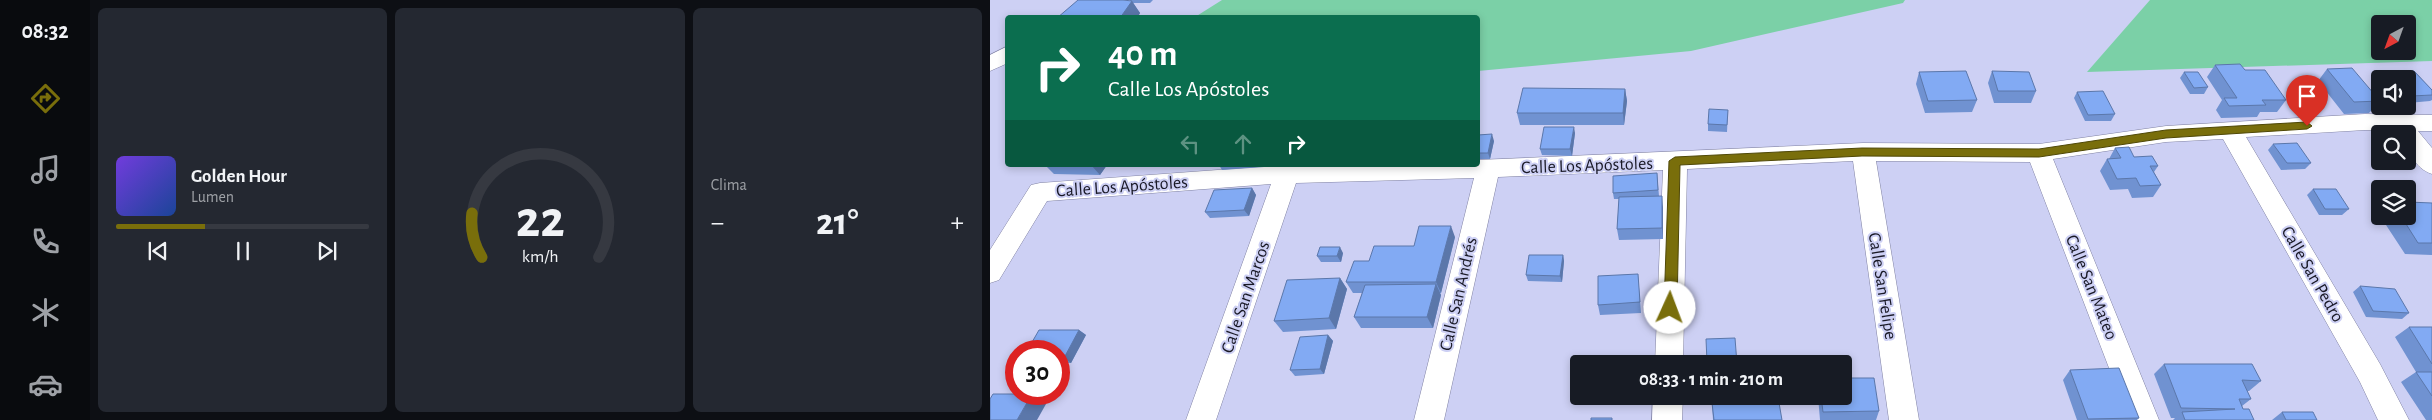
<!DOCTYPE html>
<html lang="es">
<head>
<meta charset="utf-8">
<style>
  body { margin:0; font-family:"Alegreya Sans",sans-serif; background:#242831; color:#f1f3f6; height:100vh; display:flex; flex-direction:column; font-size:19px; white-space:nowrap }
  * { box-sizing:border-box; margin:0 }
  p { font-size:16px; color:#9ea1a6 }
  .icon { flex:none; width:28px; height:28px; fill:none; stroke:currentColor; stroke-width:2; stroke-linecap:round; stroke-linejoin:round }
  .map { position:relative; flex:1; overflow:hidden }
  .drawer { display:flex; flex-direction:column; gap:8px; padding:8px; background:#0d0f14; width:900px }
  .drawer>* { flex:none }
  .top-card { position:absolute; left:15px; top:15px; width:475px; height:152px; border-radius:5px; box-shadow:0 2px 8px #0003; background:#0b6e4f; color:#fff; overflow:hidden }
  .needle { width:32px; rotate:221deg }
  .buttons { position:absolute; left:1381px; top:15px; display:grid; gap:10px }
  .buttons a { display:grid; place-items:center; width:45px; height:45px; border-radius:5px; background:#171b24; box-shadow:0 2px 8px #0003; font-size:25px }
  .speed { position:absolute; left:15px; top:340px; display:flex; gap:10px; font-size:25px; font-weight:700; text-align:center }
  .speed>* { display:grid; place-content:center; width:65px; height:65px; border-radius:50%; background:#171b24; box-shadow:0 2px 8px #0003; line-height:1 }
  .speed .limit { border:8px solid #d22; background:#fff; color:#111 }
  .pin { position:absolute; display:grid; place-items:center; width:42px; height:42px; color:#fff; margin:-51px -21px; border-radius:50% 50% 50% 0; rotate:-45deg; box-shadow:0 0 5px #0007 }
  .pin .icon { rotate:45deg }
  .me { position:absolute; width:55px; margin:-28px; rotate:2deg; stroke-linejoin:round; filter:drop-shadow(0 0 4px #0008) }
  .turn { display:flex; align-items:center; gap:18px; height:105px; padding:0 20px; font-size:22px }
  .turn .icon { width:65px; height:65px; stroke-width:2.5 }
  .turn b { display:block; font-size:35px; line-height:42px }
  .lanes { display:flex; align-items:center; height:48px; padding:0 20px; background:#0003; justify-content:center; gap:25px; direction:ltr }
  .lanes .off { opacity:.35 }
  .big { font-size:38px; font-weight:700; line-height:1.1 }
  .drawer .card { flex:1; display:flex; flex-direction:column; justify-content:center; gap:8px; min-width:0; padding:0 18px; border-radius:8px; background:#242831 }
  .drawer .dial { align-items:center; gap:0 }
  .dial svg { height:130px; overflow:visible; fill:none; stroke:#363941; stroke-width:7; stroke-linecap:round; text-anchor:middle }
  .dial text { fill:#f1f3f6; stroke:none }
  .song { display:flex; align-items:center; gap:15px }
  .cover { width:60px; height:60px; border-radius:8px; background:linear-gradient(135deg,hsl(260 70% 55%),hsl(220 70% 35%)) }
  .played { height:5px; border-radius:2px; background:linear-gradient(90deg,#796e0b 35%,#363941 35%) }
  .keys { display:flex; justify-content:space-around; direction:ltr }
  .heat { display:flex; justify-content:space-between; align-items:center; font-size:28px; direction:ltr }
  .drawer .tiles { flex:1; display:grid; gap:8px; grid-template-columns:repeat(3,1fr) }
  .trip { position:absolute; left:580px; top:355px; width:282px; height:50px; border-radius:5px; background:#171b24; box-shadow:0 2px 8px #0003; font-weight:700; line-height:50px; text-align:center }
  main { display:flex; flex:1; min-height:0 }
  .dock { display:flex; flex-direction:column; width:90px; justify-content:space-around; align-items:center; background:#090b0e; color:#9ea1a6 }
  .dock .icon { width:35px; height:35px }
  .dock .current { color:#796e0b }
  .dock b { font-size:22px; color:#f1f3f6 }
  .map>svg:first-child { display:block }
</style>
</head>
<body>
<main>
<nav class="dock">
<b>08:32</b>
<svg class="icon current" aria-label="directions" viewBox="0 0 24 24"><path d="M12 3l9 9-9 9-9-9zM9 14v-3h6M13 9l2 2-2 2"/></svg>
<svg class="icon" aria-label="music" viewBox="0 0 24 24"><path d="M9 18V5l10-2v13"/><circle cx="6" cy="18" r="3"/><circle cx="16" cy="16" r="3"/></svg>
<svg class="icon" aria-label="phone" viewBox="0 0 24 24"><path d="M5 4h4l2 5-3 2q2 4 5 5l2-3 5 2v4C11 20 4 13 5 4z"/></svg>
<svg class="icon" aria-label="climate" viewBox="0 0 24 24"><path d="M12 3v18M4 7l16 10M4 17L20 7"/></svg>
<svg class="icon" aria-label="car" viewBox="0 0 24 24"><path d="M5 17H2v-5l4-1 3-4h7l3 4 3 1v5h-3M9 17h6M6 11h13"/><circle cx="7" cy="17" r="2"/><circle cx="17" cy="17" r="2"/></svg>
</nav>
<section class="drawer">
<div class="tiles">
<div class="card">
<div class="song"><i class="cover"></i><div><b>Golden Hour</b><p>Lumen</p></div></div>
<div class="played"></div>
<div class="keys"><svg class="icon" aria-label="previous" viewBox="0 0 24 24"><path d="M18 5L8 12l10 7zM5 5v14"/></svg><svg class="icon" aria-label="pause" viewBox="0 0 24 24"><path d="M8 5v14M16 5v14"/></svg><svg class="icon" aria-label="next" viewBox="0 0 24 24"><path d="M6 5l10 7-10 7zM19 5v14"/></svg></div>
</div>
<div class="card dial"><svg viewBox="0 0 100 80">
<path d="M14 69A42 42 0 1 1 86 69"/>
<path d="M14 69A42 42 0 0 1 8 42" stroke="#796e0b"/>
<text x="50" y="56" font-size="32" font-weight="700">22</text>
<text x="50" y="72" font-size="11">km/h</text>
</svg></div>
<div class="card"><p>Clima</p>
<div class="heat"><a>−</a><b class="big">21°</b><a>+</a></div>
</div>
</div>
</section>
<div class="map">
<svg width="1442" height="420" viewBox="0 0 1442 420">
  <rect width="100%" height="100%" fill="#cdd0f4"/>
  <path fill="#7bd0a7" fill-rule="evenodd" d="M232,0H915L913,3L701,51L488,71V18L205,17Z
    M1160,0H1442V61L1097,72ZM1390,24H1418V51H1390Z"/>
  <g fill="none" stroke-linecap="round" stroke-linejoin="round">
    <defs>
      <path id="street" d="M18,46V63L0,71V55Z
        M1375,114L1442,115V131H1428L1442,148V174C1424,168 1418,151 1418,134H1407L1408,131L1375,130L1256,137L1390,364L1419,420H1388L1370,382L1233,139L1176,142L1063,159L1169,420H1139L1040,162L886,161L929,420H899L863,161L697,169L693,364H665L673,170L508,177L454,420H424L484,178L306,183L226,420H196L281,184L57,201L9,280L0,283V250L41,185L50,183L297,165H488V160L873,143L1049,144L1176,126Z
        M663,396H693L692,420H662Z"/>
    </defs>
    <use href="#street" stroke="#8082a3" stroke-width="1"/>
    <use href="#street" fill="#fff" fill-rule="evenodd"/>
  </g>
  <path fill="#7092d1" d="M140,0H163L160,3H143L150,13L147,18H67L140,1Z
    M1225,65L1255,70L1296,100L1287,112H1270L1267,117L1231,118L1226,110L1232,100L1217,77Z
    M1337,69L1390,101L1379,113L1354,114L1328,81Z
    M1002,71L1046,91L1041,103H1004L998,83Z
    M1424,71L1442,90V100L1440,101L1418,103V79H1393L1399,73Z
    M929,72L987,100L982,112L935,113L926,84Z
    M1194,72L1218,87L1214,94H1200L1190,78Z
    M635,89L637,101L634,125H530L527,113Z
    M1087,92L1125,114L1121,121H1095L1084,98Z
    M738,110L737,132L718,131V124Z
    M585,133L582,156L552,155L550,149Z
    M488,135L504,141L500,159H488Z
    M1283,144L1321,163L1315,169L1291,170L1278,150Z
    M1125,148L1144,157L1168,166L1164,172L1171,185L1163,197L1142,198L1138,189L1120,190L1110,171L1117,159H1119Z
    M55,165H117L110,175L64,174Z
    M229,165H274V167L232,170Z
    M667,173L669,196L673,208V239L629,240L627,229L629,199H624L623,193Z
    M262,188L266,195L259,216L220,218L215,212Z
    M1323,189L1359,209L1352,215H1329L1317,195Z
    M1442,203V255L1415,254L1396,225L1401,220L1399,216H1418Z
    M465,237L451,293H450L451,295L443,328H371L364,317L372,293H363L356,282L379,261L424,246Z
    M353,253L351,262H331L327,256Z
    M573,255L574,261L572,282L538,281L536,275Z
    M648,274L651,313L610,315L608,305Z
    M350,278L357,289L346,329L293,332L284,321Z
    M1370,286L1419,313L1412,319L1376,317L1363,292Z
    M1419,327H1442V420H1436L1411,382L1426,372L1405,337Z
    M89,330L96,335L81,363H69V351Z
    M338,335L343,341L334,374L305,376L300,370Z
    M1174,364L1271,381L1259,391H1257L1261,399L1252,406L1253,409L1264,420H1183L1185,418H1181L1164,374Z
    M1080,370L1149,418L1147,420H1087L1073,380Z
    M761,396H787L792,420H723L722,403L761,399Z
    M828,396H854L889,411L886,420H830Z
    M1292,412L1327,420H1282Z"/>
  <path fill="#5b77aa" d="M142,1L150,13L147,18H130Z
    M635,89L637,101L634,125L633,113Z
    M584,127L585,133L582,156L580,149Z
    M502,134L504,141L500,159L498,153Z
    M101,165H117L110,175Z
    M262,188L266,195L259,216L254,210Z
    M672,196L673,208V239L672,228Z
    M461,226L465,237L451,293L446,282Z
    M350,247L353,253L351,262L347,256Z
    M573,255L574,261L572,282L570,276Z
    M350,278L357,289L346,329L339,318Z
    M446,284L451,295L443,328L437,317Z
    M89,330L96,335L81,363L74,358Z
    M338,335L343,341L334,374L330,369Z
    M42,394L56,404L47,420H27Z"/>
  <path fill="#82aaf3" stroke="#5b77aa" d="M88,0H133L142,1L130,18H67Z
    M1250,64L1255,70H1275L1296,100H1272L1276,105L1239,106L1234,98H1247L1225,65Z
    M1362,68L1390,101L1364,102L1337,69Z
    M976,71L987,100L938,101L929,72Z
    M1002,71L1039,72L1046,91H1008Z
    M1424,71L1442,90V95L1421,96L1418,93V79H1404L1399,73Z
    M1194,72H1208L1218,87L1204,88Z
    M533,88L635,89L633,113H527Z
    M1113,91L1125,114L1098,115L1087,92Z
    M719,109L738,110L737,125L718,124Z
    M554,127H584L580,149H550Z
    M502,134L498,153H488V135Z
    M1307,143L1321,163H1297L1283,144Z
    M1139,147L1144,157L1162,156L1168,166H1160L1171,185L1150,186L1146,178L1127,179L1117,159L1131,158L1125,148Z
    M667,173L668,190L623,193V176Z
    M262,188L254,210L215,212L224,190Z
    M1323,189H1346L1359,209H1335Z
    M672,196V228L627,229L629,197Z
    M1418,202L1442,203V243H1428L1411,216H1418Z
    M429,226H461L446,282H356L364,261H379L384,246H424Z
    M330,247H350L347,256H327Z
    M539,255H573L570,276L536,275Z
    M648,274L650,302L608,305V276Z
    M350,278L339,318L284,321L297,280Z
    M446,284L437,317H364L375,285Z
    M1370,286L1405,289L1419,313L1383,311Z
    M1419,327H1442V364Z
    M49,330H89L74,358H69V351H37Z
    M338,335L330,369L300,370L310,337Z
    M745,338L747,364H699V363L717,362L716,339Z
    M1174,364H1262L1271,381L1252,380L1261,399H1249L1253,409H1259L1264,420H1195L1192,412L1245,409L1191,408Z
    M1129,368L1149,418L1098,419L1080,370Z
    M1426,372H1442V396Z
    M854,378H884L889,411L833,412L831,396H854Z
    M3,394H42L27,420H0V399Z
    M762,396H787L788,397L762,399Z
    M788,397L792,420H724L722,403Z
    M1292,412H1323L1327,420H1296Z
    M601,418H622V420H601Z"/>
  <path fill="#796e0b" stroke="#4f4807" d="M1317,122L1322,126L1317,129L1176,138L1049,157L872,156L690,165L687,308L680,314L674,308L679,161L685,157L872,148L1049,149L1176,130Z"/>
  <g text-anchor="middle" stroke-width="4" stroke-linejoin="round" paint-order="stroke">
    <g font-size="18" fill="#191926" stroke="#cdd0f4">
      <text transform="translate(597 165) rotate(-2)" y="6">Calle Los Apóstoles</text>
      <text transform="translate(132 186) rotate(-4)" y="6">Calle Los Apóstoles</text>
      <text transform="translate(1323 274) rotate(60)" y="6">Calle San Pedro</text>
      <text transform="translate(893 286) rotate(81)" y="6">Calle San Felipe</text>
      <text transform="translate(1102 287) rotate(68)" y="6">Calle San Mateo</text>
      <text transform="translate(468 294) rotate(-77)" y="6">Calle San Andrés</text>
      <text transform="translate(255 297) rotate(-71)" y="6">Calle San Marcos</text>
    </g>
  </g>
</svg>
<div class="buttons">
<a><svg class="needle" viewBox="-14 -14 28 28"><path d="M0-13l5 13h-10z" fill="#e53935"/><path d="M0 13l5-13h-10z" fill="#9ea1a6"/></svg></a>
<a><svg class="icon" aria-label="sound" viewBox="0 0 24 24"><path d="M4 9h4l5-4v14l-5-4H4zM17 9q2 3 0 6"/></svg></a>
<a><svg class="icon" aria-label="search" viewBox="0 0 24 24"><circle cx="10" cy="10" r="6"/><path d="M15 15l6 6"/></svg></a>
<a><svg class="icon" aria-label="layers" viewBox="0 0 24 24"><path d="M12 4l9 5-9 5-9-5zM3 14l9 5 9-5"/></svg></a>
</div>
<div class="speed"><div class="limit">30</div></div>
<div class="pin" style="left:1317px;top:126px;background:#d93025"><svg class="icon" aria-label="arrive" viewBox="0 0 24 24"><path d="M6 21V4h12l-3 4 3 4H6"/></svg></div>
<svg class="me" style="left:680px;top:308px" viewBox="-20 -20 40 40"><circle r="19" fill="#fff"/><path d="M0-13L10 11 0 6-10 11z" fill="#796e0b"/></svg>
<div class="trip">08:33 · 1 min · 210 m</div>
<div class="top-card">
<div class="turn"><svg class="icon" aria-label="right" viewBox="0 0 24 24"><path d="M7 20v-9h11M14 6l5 5-5 5"/></svg><div><b>40 m</b>Calle Los Apóstoles</div></div>
<div class="lanes"><svg class="icon off" aria-label="left" viewBox="0 0 24 24"><path d="M17 20v-9H6M10 6l-5 5 5 5"/></svg><svg class="icon off" aria-label="ahead" viewBox="0 0 24 24"><path d="M12 20V5M6 11l6-6 6 6"/></svg><svg class="icon" aria-label="right" viewBox="0 0 24 24"><path d="M7 20v-9h11M14 6l5 5-5 5"/></svg></div>
</div>
</div>
</main>
</body>
</html>
